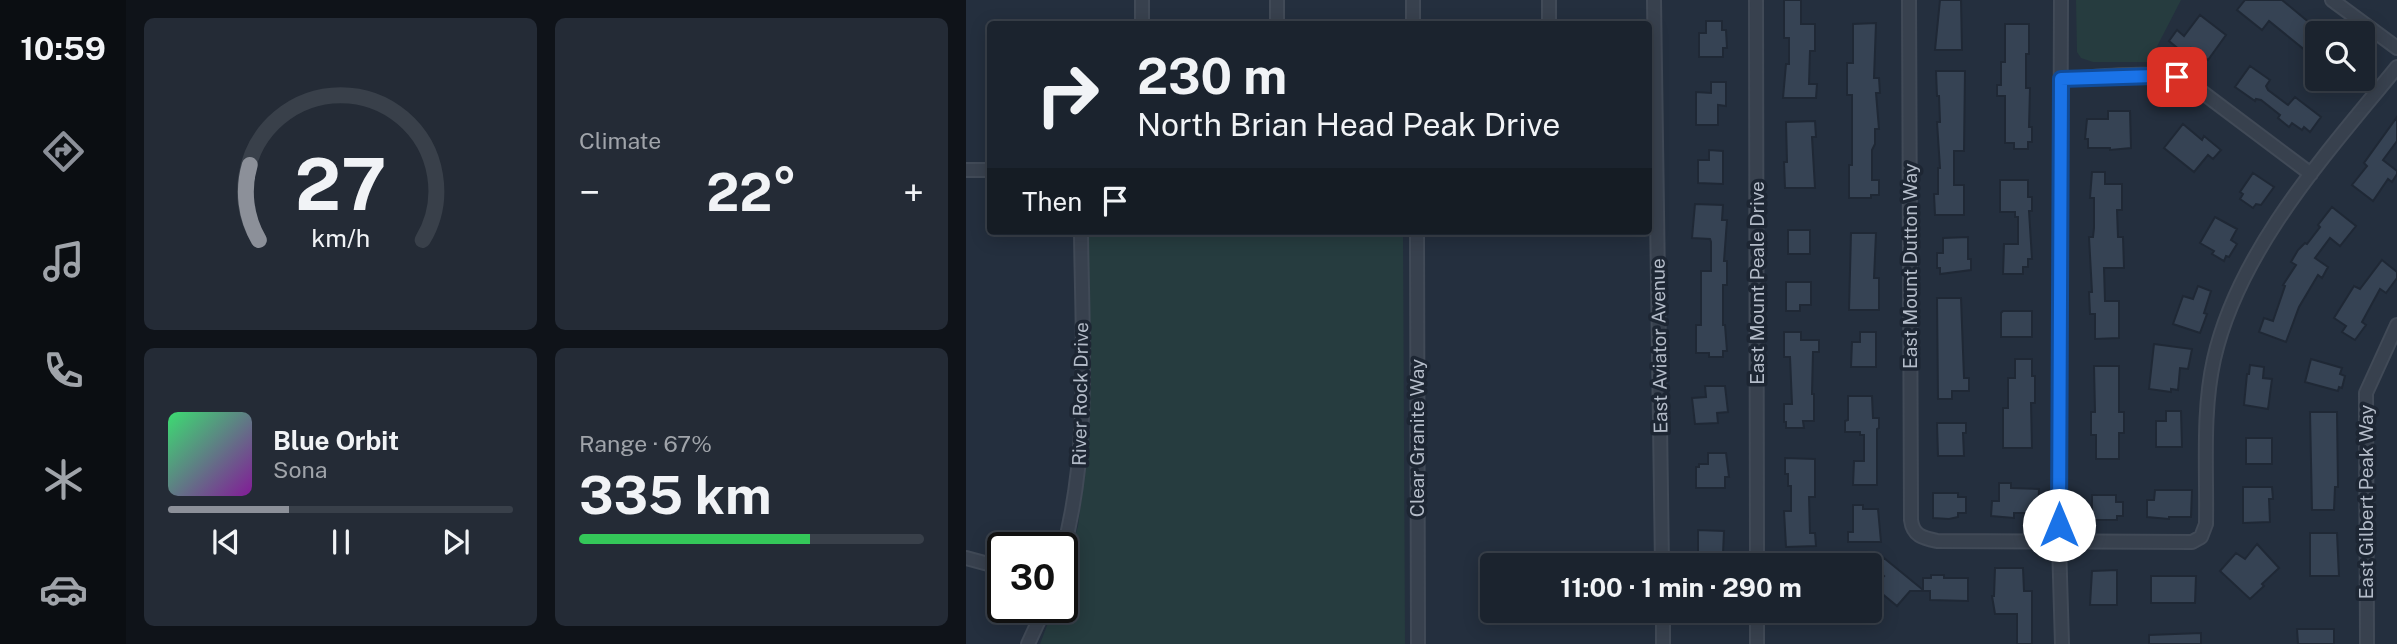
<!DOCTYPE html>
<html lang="en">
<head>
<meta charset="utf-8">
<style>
  body { margin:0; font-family:"Public Sans",sans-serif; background:#242b36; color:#f1f3f6; height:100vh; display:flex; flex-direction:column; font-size:26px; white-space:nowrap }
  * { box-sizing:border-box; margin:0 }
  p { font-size:23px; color:#a0a4aa }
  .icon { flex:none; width:38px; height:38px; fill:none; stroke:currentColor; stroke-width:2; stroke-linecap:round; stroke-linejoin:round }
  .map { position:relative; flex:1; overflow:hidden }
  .sheet { display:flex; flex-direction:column; gap:18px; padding:18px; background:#0f1319; width:840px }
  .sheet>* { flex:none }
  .banner { position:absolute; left:21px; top:21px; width:665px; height:214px; border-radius:7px; box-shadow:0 4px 18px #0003,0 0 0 2px #39404a; background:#1b232e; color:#f1f3f6; overflow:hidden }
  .fabs { position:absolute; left:1339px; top:21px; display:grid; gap:14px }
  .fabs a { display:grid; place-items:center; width:70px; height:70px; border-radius:7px; background:#1b232e; box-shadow:0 4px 18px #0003,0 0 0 2px #39404a; font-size:35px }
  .speed { position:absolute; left:21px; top:532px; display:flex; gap:14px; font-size:35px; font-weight:700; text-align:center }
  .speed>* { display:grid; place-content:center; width:91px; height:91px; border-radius:50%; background:#1b232e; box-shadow:0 4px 18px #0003,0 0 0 2px #39404a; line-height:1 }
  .speed .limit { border:4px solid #111; border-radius:10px; background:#fff; color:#111 }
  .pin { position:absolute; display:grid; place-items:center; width:60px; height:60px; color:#fff; margin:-30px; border-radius:14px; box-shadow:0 4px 10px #0006 }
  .me { position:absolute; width:77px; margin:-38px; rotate:0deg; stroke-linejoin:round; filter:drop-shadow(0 0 5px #0008) }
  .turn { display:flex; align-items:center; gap:24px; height:147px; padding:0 35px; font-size:32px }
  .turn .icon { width:91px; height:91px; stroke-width:2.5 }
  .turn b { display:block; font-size:49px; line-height:60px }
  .then { display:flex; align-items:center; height:66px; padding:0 35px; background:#0003; gap:14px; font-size:26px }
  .big { font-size:52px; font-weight:700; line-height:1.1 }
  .sheet .widget { flex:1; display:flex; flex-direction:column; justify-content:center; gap:10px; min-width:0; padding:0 24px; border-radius:10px; background:#242b36 }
  .sheet .dial { align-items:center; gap:0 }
  .dial svg { height:182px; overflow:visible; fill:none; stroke:#39404a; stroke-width:7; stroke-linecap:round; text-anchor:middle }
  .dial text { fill:#f1f3f6; stroke:none }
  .song { display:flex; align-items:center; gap:21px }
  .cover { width:84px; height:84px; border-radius:10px; background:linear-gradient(135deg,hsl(140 70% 55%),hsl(290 70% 35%)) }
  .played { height:7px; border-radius:4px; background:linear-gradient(90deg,#8c9099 35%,#39404a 35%) }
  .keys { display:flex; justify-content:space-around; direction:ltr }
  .heat { display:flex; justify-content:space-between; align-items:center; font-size:38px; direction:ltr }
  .charge { height:10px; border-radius:5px; background:linear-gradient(90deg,#34c759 67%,#39404a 0) }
  .sheet .tiles { flex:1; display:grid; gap:18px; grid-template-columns:repeat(2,1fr) }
  .trip { position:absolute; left:514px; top:553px; width:402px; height:70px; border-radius:7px; background:#1b232e; box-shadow:0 4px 18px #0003,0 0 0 2px #39404a; font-weight:700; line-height:70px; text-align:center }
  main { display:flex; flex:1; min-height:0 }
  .dock { display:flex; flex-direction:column; width:126px; justify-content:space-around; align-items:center; background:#0b0e12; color:#a0a4aa }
  .dock .icon { width:49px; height:49px }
  .dock .selected { color:#8c9099 }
  .dock b { font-size:32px; color:#f1f3f6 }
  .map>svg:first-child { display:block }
</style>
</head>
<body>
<main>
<nav class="dock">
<b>10:59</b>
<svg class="icon selected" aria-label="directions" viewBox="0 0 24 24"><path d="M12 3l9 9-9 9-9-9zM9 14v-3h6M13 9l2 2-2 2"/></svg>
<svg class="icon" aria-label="music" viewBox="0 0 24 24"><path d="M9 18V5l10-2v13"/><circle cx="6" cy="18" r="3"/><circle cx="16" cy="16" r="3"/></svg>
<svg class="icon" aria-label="phone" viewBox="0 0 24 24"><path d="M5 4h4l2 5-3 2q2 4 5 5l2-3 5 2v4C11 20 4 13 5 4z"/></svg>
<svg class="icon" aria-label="climate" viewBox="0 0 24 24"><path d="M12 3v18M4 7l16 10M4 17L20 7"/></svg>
<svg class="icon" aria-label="car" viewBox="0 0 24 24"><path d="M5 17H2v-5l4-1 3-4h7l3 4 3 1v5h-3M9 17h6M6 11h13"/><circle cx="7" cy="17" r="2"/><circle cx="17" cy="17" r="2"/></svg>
</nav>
<section class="sheet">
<div class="tiles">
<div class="widget dial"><svg viewBox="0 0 100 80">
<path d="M14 69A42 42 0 1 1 86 69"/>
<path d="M14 69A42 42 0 0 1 10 36" stroke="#8c9099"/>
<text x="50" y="56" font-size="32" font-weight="700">27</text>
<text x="50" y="72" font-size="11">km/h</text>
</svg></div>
<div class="widget"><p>Climate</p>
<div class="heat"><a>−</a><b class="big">22°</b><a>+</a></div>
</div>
<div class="widget">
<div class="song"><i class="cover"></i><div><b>Blue Orbit</b><p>Sona</p></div></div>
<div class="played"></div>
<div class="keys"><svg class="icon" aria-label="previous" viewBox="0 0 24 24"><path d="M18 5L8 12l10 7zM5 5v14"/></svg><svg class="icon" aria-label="pause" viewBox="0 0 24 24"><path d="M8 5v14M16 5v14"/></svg><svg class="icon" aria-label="next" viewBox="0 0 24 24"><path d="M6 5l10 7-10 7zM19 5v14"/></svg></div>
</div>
<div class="widget"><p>Range · 67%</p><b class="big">335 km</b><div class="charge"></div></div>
</div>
</section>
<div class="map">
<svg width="1431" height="644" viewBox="0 0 1431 644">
  <rect width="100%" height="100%" fill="#242f3e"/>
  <path fill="#263c3f" d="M1110,0H1215L1183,62H1127L1115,58L1111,52Z
    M122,231H437L439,644H74L88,607H96V582L112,526L124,431Z"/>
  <path fill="#364354" stroke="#1f2835" stroke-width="2" d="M818,0H835V24H849V51H844L843,84H851L850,98H817L820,64H823V38H818Z
    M974,0H995L996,50H969Z
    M1279,0H1316L1351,29V47L1345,55L1303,21L1296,30L1271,10Z
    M1234,15L1260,35L1242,60L1225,48L1220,55L1203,41L1211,30L1218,36Z
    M740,21H756V30H760L761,48H757V57H733V33H740Z
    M910,23L908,78H913L914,93H910L913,129H909V144L906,150V180H913V195H905V198H883V165H886V95H881V63H887V24Z
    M1039,24H1063V54H1060V88H1064L1063,127H1066V142H1062V149H1048V143H1039V96H1031V85H1035V62H1039Z
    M1284,66L1304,80L1300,86L1302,90L1322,105L1329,97L1355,117L1344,132L1338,127L1336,130L1326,123L1323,127L1312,118L1314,115L1295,100L1290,99L1289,101L1269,87Z
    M970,71H999L998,151H988V185H998V215H969L968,194H972V168H974L971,122H974L973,96H971Z
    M745,82H760V106L752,105V125H730V92L745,93Z
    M1142,111H1164L1165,148L1144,150V148H1122V139H1119L1121,119H1142Z
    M1431,117V141L1417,160L1431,171V174L1426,182L1422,179L1407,201L1386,185L1401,166L1398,163Z
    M849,121L850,137H846L849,188H819L818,162H821L820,122Z
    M1217,124L1236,140L1238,136L1255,150L1247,159L1242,155L1228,172L1198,148Z
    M743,150L757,151V184L732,183V160H743Z
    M1126,172H1139V184H1156V210H1151L1152,237H1157L1158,268H1138L1139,301H1153V338L1129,339V314H1124L1123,292H1126L1123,237H1127L1128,228V198H1124Z
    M1287,173L1308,187L1295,205L1290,204L1287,208L1274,199L1277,194L1274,192Z
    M1034,180H1062V197H1066V211H1063L1066,259H1062V267H1057V274H1037L1038,244H1052V217H1049V212H1034Z
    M729,204L757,205L756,220H761L758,261H761V285H757V325H759L761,351H757V357H743V353H730V325H735V271H745V242L744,239L726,238Z
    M1366,207L1390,226L1374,246L1364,238L1349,258L1362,267L1356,278L1352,275L1333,307L1320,342L1293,332L1298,318L1307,321L1319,286L1317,285L1330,265L1325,262L1332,250L1339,243L1341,244L1354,227L1352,225Z
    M1249,217L1271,229L1265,240L1271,244L1263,257L1260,256L1258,261L1246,254L1248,251L1234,243Z
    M822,230H844V254H822Z
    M885,233H910L908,278H913V310H883Z
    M1002,237V259H1005V270L974,274V268H971V253H977V238Z
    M1416,260L1431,272V278L1420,293L1414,289L1396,322L1400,325L1389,340L1376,332L1380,326L1368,318L1388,286L1394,289Z
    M820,282H845V305H834V311H820Z
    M1232,286L1245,291L1238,313L1241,314L1234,333L1207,324L1217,296L1227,299Z
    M971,298H995L998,378H1003V391H986V399H972Z
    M1037,311H1066V337H1035V313Z
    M818,332H835V340H853V352H847L846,394H848V421H837L838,428H820V422H818V404H826L824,357H818Z
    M894,332H910V367H885L886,342H894Z
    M1188,344L1226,349L1222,369L1214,368L1212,390L1205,389V392L1183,389Z
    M1049,359H1066V376H1069V403H1065L1066,448H1037V408H1042V378H1049Z
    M1345,359L1376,368L1374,374L1379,376L1376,388L1373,387L1372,391L1339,382Z
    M1284,365L1298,367L1297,378L1306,379L1302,409L1278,405L1281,374H1283Z
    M1128,366H1153V412H1158V433H1153V459H1130V435H1125V412H1129Z
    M739,386H759L762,412L751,413L752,423L729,424L726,398L740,397Z
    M882,396H906L907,418H913V428L911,429V485H887L888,461H898V435H894V432H879V421L882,420Z
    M1200,411H1215L1216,447H1190V421H1200Z
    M1344,412H1371L1372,487H1369L1368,510H1346Z
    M971,423H1000V433H997L998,456H972Z
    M1280,438H1306V464H1280Z
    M742,453H760L763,477H759V488H730V467H733V464H742Z
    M819,458L849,459V497H843L844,533H849L850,546L820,547L818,511H825V486H822V474H819Z
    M1033,483H1045V488L1073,489L1072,513H1048V518L1025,516L1026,501H1033Z
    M1277,487H1306L1307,499H1303L1304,522L1277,523Z
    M1189,490H1226L1225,517H1203V519L1181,517V500H1188Z
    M967,493H992V497H1000V513H992V517L983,519L967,518Z
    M1126,495H1150V502H1157V516H1151V520H1126Z
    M887,505H897V509H912L915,542H882V532H887Z
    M732,530L758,531L757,554H732Z
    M1344,533H1371L1373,576H1344Z
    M1291,544L1313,568L1296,584L1298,586L1284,599L1254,571L1270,553L1279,559Z
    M918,558L957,590V578H965V575H978V578H1002V601L964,600V591H944L931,606L908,587L918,576L910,569Z
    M1029,568H1057L1058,591H1066V644H1051V614H1029L1026,596H1028Z
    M1151,570V605H1124L1126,571Z
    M1185,576H1230L1229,603H1185Z
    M1331,629H1368V644H1332Z
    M1235,633V644H1183V635Z"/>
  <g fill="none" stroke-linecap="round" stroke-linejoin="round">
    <defs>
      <path id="street" d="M447,0V24
        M688,0L696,565
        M790,0L791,565
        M943,0L945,520C947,536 957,538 971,541L1226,542L1235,537L1240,524C1241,470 1236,412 1248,359C1273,249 1361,153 1431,67
        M1095,0L1093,543L1096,644
        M1366,0L1431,48
        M176,24V0
        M311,24V0
        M583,24V0
        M1095,79C1131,78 1193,68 1224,83L1345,174
        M0,170H24
        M451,231L452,644
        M96,555C125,450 116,339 115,231
        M0,558L37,568
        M697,611V644
        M791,611V644
        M62,644L79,607
        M1401,644L1400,393L1431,325"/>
    </defs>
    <use href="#street" stroke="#414a57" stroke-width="16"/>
    <use href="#street" stroke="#38414e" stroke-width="12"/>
  </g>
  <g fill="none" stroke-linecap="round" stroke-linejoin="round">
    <defs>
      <path id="route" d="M1093,525L1095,79L1188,76L1211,77"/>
    </defs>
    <use href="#route" stroke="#114b97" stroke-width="18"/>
    <use href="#route" stroke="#1a73e8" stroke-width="12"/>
  </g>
  <g text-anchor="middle" stroke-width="7" stroke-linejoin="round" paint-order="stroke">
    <g font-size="19" fill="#b4bcc9" stroke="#1d2633">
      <text transform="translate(944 266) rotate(-90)" y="7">East Mount Dutton Way</text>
      <text transform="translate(791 283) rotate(-90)" y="7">East Mount Peale Drive</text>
      <text transform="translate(693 346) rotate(-91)" y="7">East Aviator Avenue</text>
      <text transform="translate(114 394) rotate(-89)" y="7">River Rock Drive</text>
      <text transform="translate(451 438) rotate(-90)" y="7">Clear Granite Way</text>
      <text transform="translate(1400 502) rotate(-90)" y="7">East Gilbert Peak Way</text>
    </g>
  </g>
</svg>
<div class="fabs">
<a><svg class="icon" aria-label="search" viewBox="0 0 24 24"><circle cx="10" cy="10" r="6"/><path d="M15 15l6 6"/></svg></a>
</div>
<div class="speed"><div class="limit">30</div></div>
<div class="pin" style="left:1211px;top:77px;background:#d93025"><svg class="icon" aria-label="arrive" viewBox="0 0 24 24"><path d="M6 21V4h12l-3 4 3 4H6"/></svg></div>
<svg class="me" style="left:1093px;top:525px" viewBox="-20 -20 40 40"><circle r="19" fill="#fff"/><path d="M0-13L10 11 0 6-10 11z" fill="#1a73e8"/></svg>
<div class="trip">11:00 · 1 min · 290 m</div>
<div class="banner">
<div class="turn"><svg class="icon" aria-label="right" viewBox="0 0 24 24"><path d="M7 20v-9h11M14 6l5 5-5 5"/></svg><div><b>230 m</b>North Brian Head Peak Drive</div></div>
<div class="then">Then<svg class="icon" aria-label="arrive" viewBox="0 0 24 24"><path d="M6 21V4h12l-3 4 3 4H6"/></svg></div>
</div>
</div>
</main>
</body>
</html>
